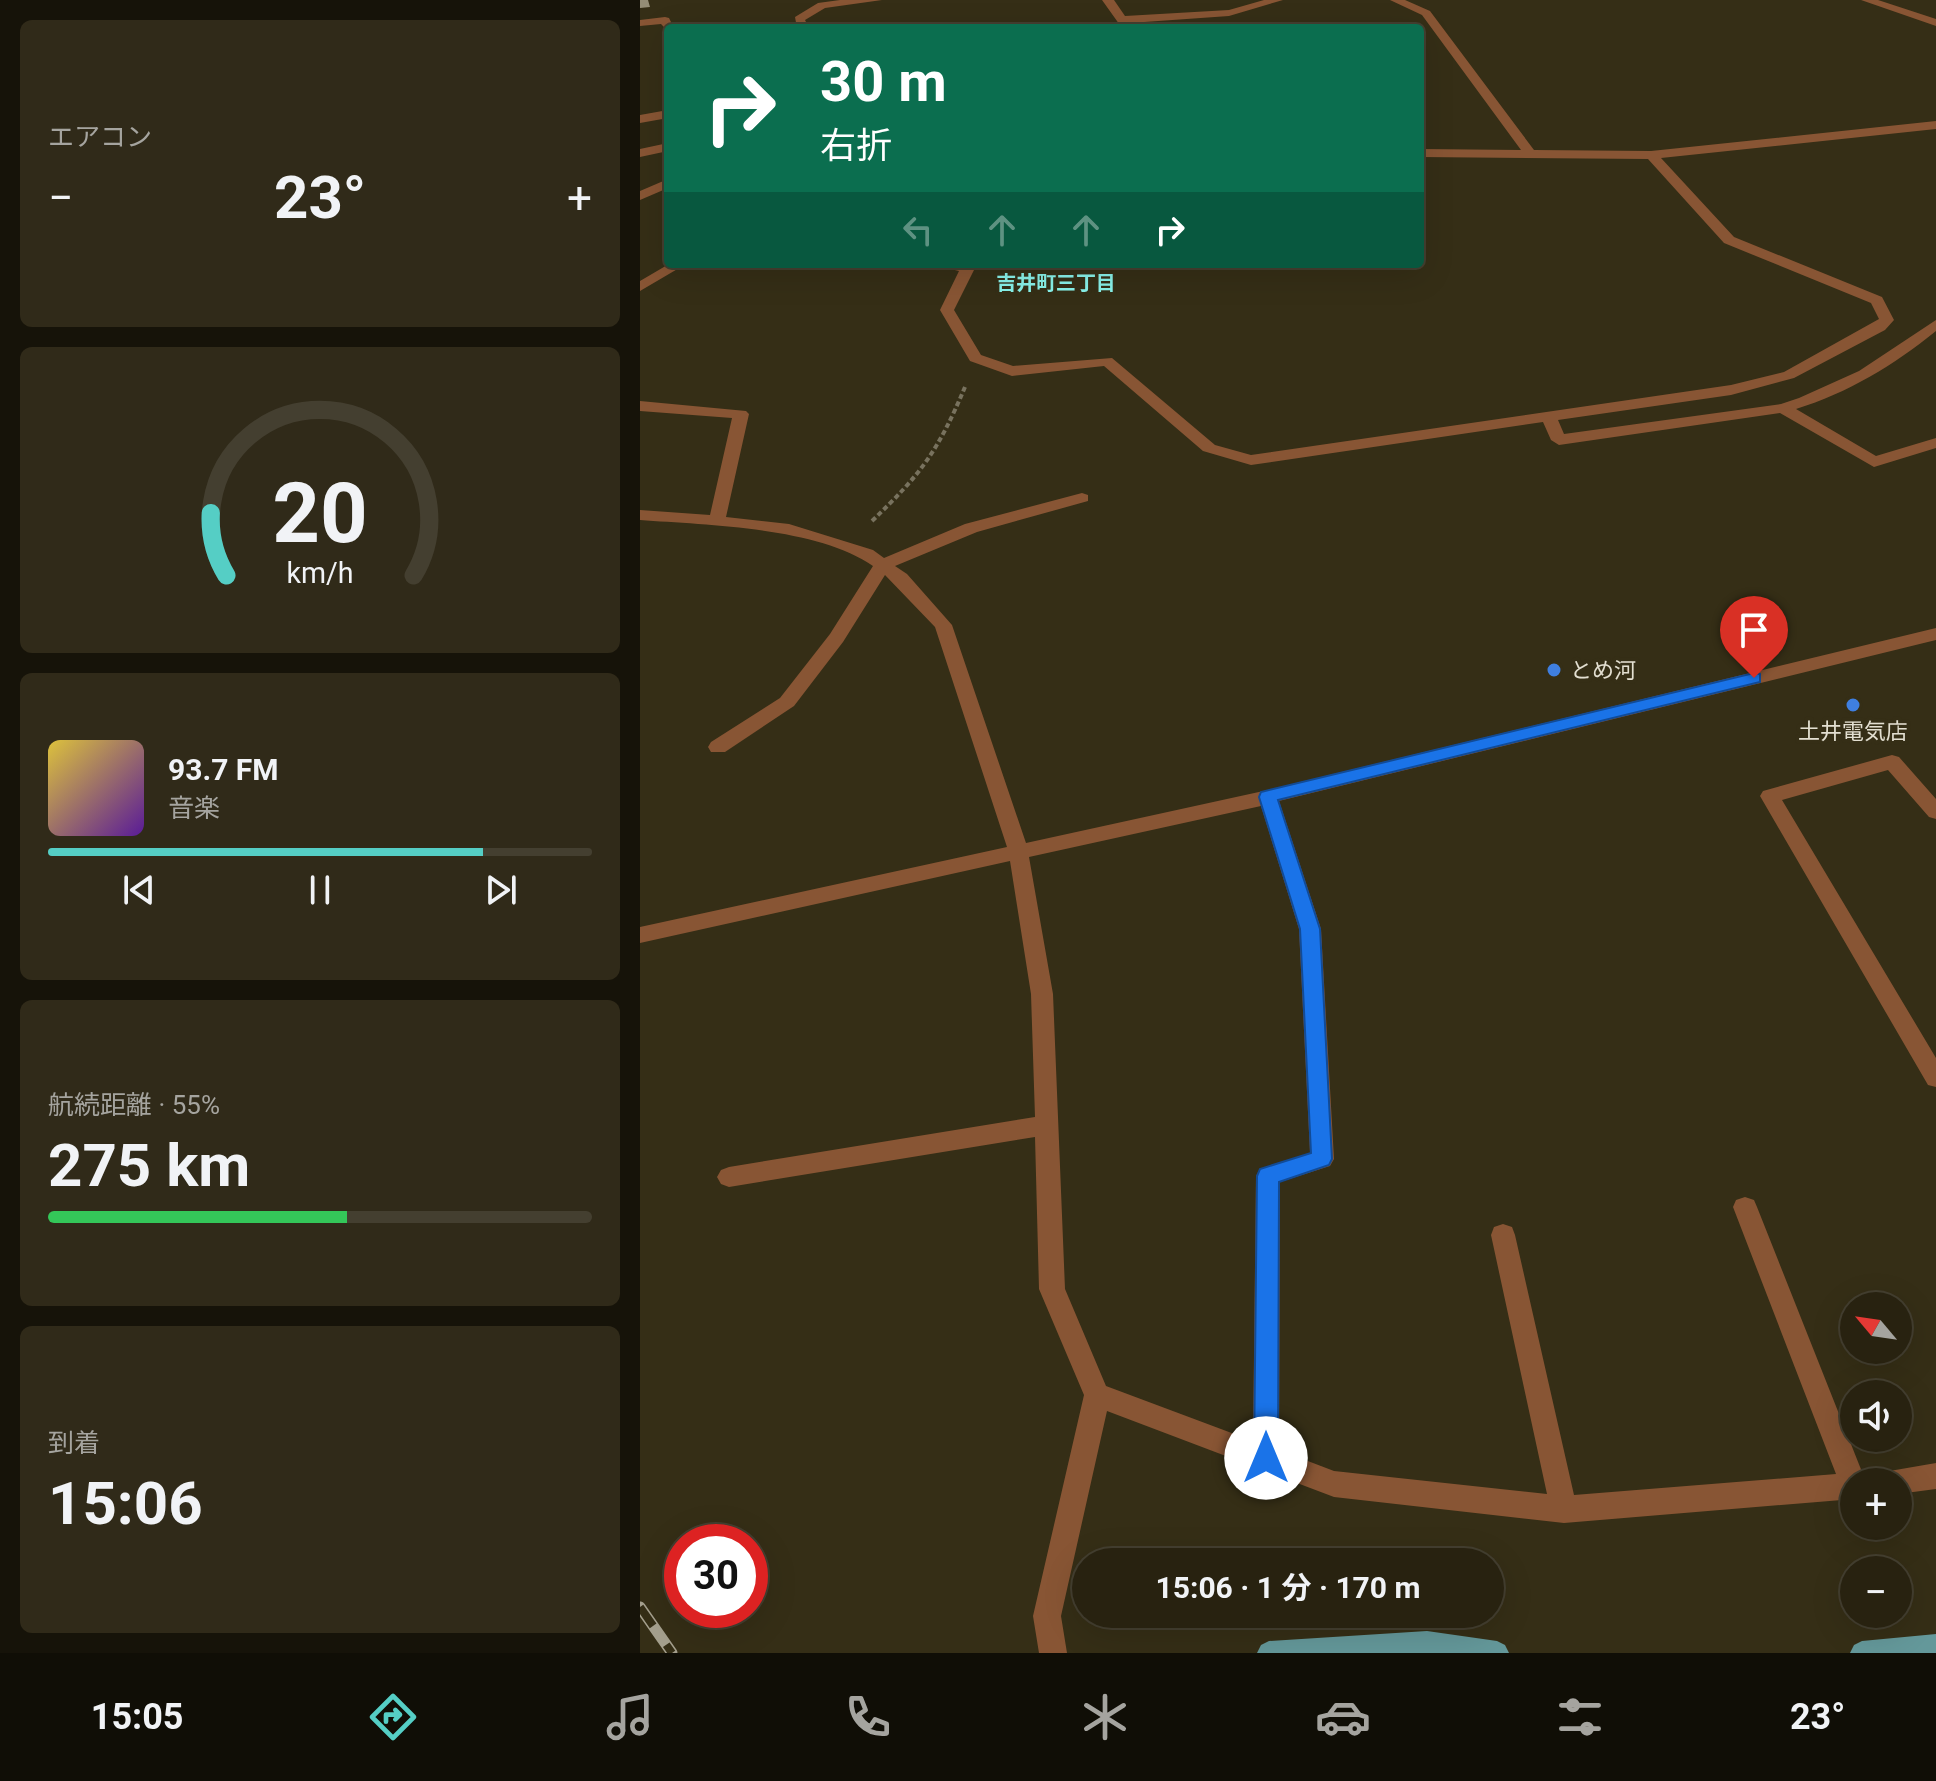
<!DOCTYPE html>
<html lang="ja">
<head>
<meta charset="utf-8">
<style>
  body { margin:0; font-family:Roboto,"Noto Sans JP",sans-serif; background:#302a19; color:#f1f3f6; height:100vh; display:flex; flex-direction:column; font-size:30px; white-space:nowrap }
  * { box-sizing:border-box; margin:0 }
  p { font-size:26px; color:#a5a49f }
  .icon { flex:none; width:44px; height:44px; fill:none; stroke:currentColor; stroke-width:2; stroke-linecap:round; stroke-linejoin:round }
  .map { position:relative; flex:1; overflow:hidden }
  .sheet { display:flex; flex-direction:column; gap:20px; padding:20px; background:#161309; width:640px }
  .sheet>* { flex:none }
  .hud { position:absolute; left:24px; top:24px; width:760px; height:244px; border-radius:8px; box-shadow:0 8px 32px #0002,0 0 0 2px #443f30; background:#0b6e4f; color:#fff; overflow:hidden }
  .needle { width:52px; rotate:299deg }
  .fabs { position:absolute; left:1200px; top:1292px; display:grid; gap:16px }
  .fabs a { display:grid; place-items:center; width:72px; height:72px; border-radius:50%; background:#282210; box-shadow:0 8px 32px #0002,0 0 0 2px #443f30; font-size:40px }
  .speed { position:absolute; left:24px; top:1524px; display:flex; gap:16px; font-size:40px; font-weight:700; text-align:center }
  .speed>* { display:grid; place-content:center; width:104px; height:104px; border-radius:50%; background:#282210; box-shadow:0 8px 32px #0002,0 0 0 2px #443f30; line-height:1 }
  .speed .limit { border:12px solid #d22; background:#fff; color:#111 }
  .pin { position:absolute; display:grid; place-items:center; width:68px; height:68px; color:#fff; margin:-82px -34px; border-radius:50% 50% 50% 0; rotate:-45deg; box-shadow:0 0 8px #0007 }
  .pin .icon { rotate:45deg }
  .me { position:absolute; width:88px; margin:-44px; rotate:0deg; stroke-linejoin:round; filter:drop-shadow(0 0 6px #0008) }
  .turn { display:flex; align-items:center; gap:28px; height:168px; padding:0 24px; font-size:36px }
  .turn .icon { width:104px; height:104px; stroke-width:2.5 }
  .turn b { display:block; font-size:56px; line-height:68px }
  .lanes { display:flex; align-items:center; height:76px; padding:0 24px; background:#0003; justify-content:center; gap:40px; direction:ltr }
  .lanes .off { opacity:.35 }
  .big { font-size:60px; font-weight:700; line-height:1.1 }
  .sheet .widget { flex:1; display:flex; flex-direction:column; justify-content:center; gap:12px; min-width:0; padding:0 28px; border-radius:12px; background:#302a19 }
  .sheet .dial { align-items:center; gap:0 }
  .dial svg { height:208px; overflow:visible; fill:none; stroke:#443f30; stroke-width:7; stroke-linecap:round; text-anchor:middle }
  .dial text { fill:#f1f3f6; stroke:none }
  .song { display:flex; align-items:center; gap:24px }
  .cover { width:96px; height:96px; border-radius:12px; background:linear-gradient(135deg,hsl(50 70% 55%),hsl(270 70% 35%)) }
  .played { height:8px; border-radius:4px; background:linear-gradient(90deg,#55cec5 80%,#443f30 80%) }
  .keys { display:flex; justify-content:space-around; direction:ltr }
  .heat { display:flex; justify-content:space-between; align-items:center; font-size:44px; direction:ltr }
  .charge { height:12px; border-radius:6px; background:linear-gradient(90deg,#34c759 55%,#443f30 0) }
  .trip { position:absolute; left:432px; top:1548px; width:432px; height:80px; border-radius:40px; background:#282210; box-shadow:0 8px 32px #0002,0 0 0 2px #443f30; font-weight:700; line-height:80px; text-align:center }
  .dock { display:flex; height:128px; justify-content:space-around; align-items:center; background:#100e06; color:#a5a49f }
  .dock .icon { width:56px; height:56px }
  .dock .active { color:#55cec5 }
  .dock b { font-size:36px; color:#f1f3f6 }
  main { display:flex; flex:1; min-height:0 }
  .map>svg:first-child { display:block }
</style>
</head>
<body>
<main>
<section class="sheet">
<div class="widget"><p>エアコン</p>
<div class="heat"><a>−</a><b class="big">23°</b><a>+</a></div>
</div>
<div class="widget dial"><svg viewBox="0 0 100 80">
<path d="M14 69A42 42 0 1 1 86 69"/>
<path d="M14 69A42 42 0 0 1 8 45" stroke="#55cec5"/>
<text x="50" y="56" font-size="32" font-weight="700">20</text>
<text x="50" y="72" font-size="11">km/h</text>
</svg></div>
<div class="widget">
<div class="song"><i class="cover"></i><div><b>93.7 FM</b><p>音楽</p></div></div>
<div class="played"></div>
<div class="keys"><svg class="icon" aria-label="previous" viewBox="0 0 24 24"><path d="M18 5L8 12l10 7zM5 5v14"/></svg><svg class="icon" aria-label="pause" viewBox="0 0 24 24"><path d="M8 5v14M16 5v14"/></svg><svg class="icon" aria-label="next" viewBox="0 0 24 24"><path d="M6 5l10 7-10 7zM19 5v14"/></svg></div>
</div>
<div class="widget"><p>航続距離 · 55%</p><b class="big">275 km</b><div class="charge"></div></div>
<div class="widget"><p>到着</p><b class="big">15:06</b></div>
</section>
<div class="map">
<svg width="1296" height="1653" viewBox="0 0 1296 1653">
  <rect width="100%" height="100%" fill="#352e16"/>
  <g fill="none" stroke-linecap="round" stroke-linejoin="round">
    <path fill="#64989a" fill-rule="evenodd" d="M787,1631L857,1641L865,1645L869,1653H617L621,1645L629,1641Z
      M1296,1634V1653H1210L1214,1645L1222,1641Z"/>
    <path stroke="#78725e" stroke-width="4" stroke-dasharray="5 3" stroke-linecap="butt" d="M232,521C282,473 298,451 325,387"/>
    <path fill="#885534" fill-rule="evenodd" d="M200,0H242L185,8L165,20L169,28H157L155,17L178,3Z
      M462,0H474L485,16L589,10L624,0H643L589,16L490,23L494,28H482Z
      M750,0H765L790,11L894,150L1011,151L1296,121V129L1021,158L1094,237L1242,297L1254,320L1245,330L1154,378L1091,395L918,420L924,434L1141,404L1159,398L1219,371L1296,320V331C1254,365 1208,393 1156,409L1236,456L1296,438V448L1234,467L1140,413L919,445L911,440L903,422L611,465L563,451L464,366L372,376L330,361L300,310L319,271L289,264H337L314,310L341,355L373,366L472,358L575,445L611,455L1091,385L1144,372L1239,319L1231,303L1084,243L1008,159L780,157V149L881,150L782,15Z
      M1221,0H1238L1296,19V26Z
      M25,17L29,18L34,28H28V31L21,24L0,26V20Z
      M28,110V118L0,123V115Z
      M28,143V151L0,157V149Z
      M28,179V188L0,200V191Z
      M29,264H46L0,291V281Z
      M0,401L106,411L109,414L86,517L149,524L233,550L244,558L325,524L442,493L448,495V501L337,532L255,566L267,574L312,625L386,843L628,790L1296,628V640L639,801L681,929L694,1159L690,1166L640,1182L639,1450L694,1471L907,1494L851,1235L854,1227L863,1224L872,1227L875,1235L934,1495L1196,1474L1093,1207L1096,1200L1105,1197L1114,1200L1117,1207L1226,1482H1214V1499L924,1523L694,1497L467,1411L421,1616L427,1653H399L393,1616L444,1395L399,1289L395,1137L89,1187L81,1184L77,1177L81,1170L89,1167L395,1117L391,994L370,861L0,943V927L367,847L295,627L245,575L203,642L154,706L85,752H71L68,747L71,742L140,698L190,634L233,566C178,527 66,525 0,520V510L70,515L92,418L0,411ZM621,806L659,929L670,1153L620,1169L616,1176L613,1441L466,1386L425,1289L413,994L389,857Z
      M1252,755L1259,757L1296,799V819L1289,817L1248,770L1142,800L1296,1058V1087L1288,1085L1120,796L1123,791Z
      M1296,1463V1489L1258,1494V1482H1234L1238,1473Z"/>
    <defs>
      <path id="rail" d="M0,1607L32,1653"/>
    </defs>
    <use href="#rail" stroke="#a49f8d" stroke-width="11"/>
    <use href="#rail" stroke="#352e16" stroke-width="8" stroke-dasharray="23" stroke-linecap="butt"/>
  </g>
  <path fill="#948d76" d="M0,0H8L10,7L0,8Z"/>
  <path fill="#1a73e8" stroke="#114b97" stroke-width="2" d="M1114,673L1120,674V682L638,800L680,929L692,1159L689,1165L639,1182L638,1458L635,1466L626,1470L617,1466L614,1458L617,1176L620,1169L671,1153L660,929L619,797L621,792Z"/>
  <g fill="#3f7fe0" stroke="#352e16" stroke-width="3">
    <circle cx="914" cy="670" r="8"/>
    <circle cx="1213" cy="705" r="8"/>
  </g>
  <g text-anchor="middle" stroke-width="8" stroke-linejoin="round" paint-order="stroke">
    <g font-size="20" font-weight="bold" fill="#88f2ea" stroke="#352e16">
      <text x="416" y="290">吉井町三丁目</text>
    </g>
    <g font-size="22" fill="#e3dfd1" stroke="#352e16" text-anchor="start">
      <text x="930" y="678">とめ河</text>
      <text x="1213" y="739" text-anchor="middle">土井電気店</text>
    </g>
  </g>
</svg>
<div class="fabs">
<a><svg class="needle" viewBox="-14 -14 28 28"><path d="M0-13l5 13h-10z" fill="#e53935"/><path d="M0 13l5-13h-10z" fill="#a5a49f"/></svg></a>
<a><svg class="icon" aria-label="sound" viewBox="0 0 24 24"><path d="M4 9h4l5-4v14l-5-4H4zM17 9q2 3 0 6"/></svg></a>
<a>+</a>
<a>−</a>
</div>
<div class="speed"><div class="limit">30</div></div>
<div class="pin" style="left:1114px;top:678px;background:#d93025"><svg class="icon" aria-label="arrive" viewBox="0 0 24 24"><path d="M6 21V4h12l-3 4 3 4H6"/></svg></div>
<svg class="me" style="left:626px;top:1458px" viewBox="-20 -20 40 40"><circle r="19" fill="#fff"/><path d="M0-13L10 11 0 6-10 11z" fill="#1a73e8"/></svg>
<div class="trip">15:06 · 1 分 · 170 m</div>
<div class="hud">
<div class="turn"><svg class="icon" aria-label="right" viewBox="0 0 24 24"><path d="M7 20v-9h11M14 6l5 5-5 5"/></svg><div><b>30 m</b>右折</div></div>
<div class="lanes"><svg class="icon off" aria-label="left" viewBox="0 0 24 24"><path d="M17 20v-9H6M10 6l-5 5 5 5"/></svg><svg class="icon off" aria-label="ahead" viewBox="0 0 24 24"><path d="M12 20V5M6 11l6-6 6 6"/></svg><svg class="icon off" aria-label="ahead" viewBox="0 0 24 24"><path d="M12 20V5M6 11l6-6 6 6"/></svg><svg class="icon" aria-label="right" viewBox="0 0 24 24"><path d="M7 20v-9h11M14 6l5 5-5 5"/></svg></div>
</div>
</div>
</main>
<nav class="dock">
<b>15:05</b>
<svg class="icon active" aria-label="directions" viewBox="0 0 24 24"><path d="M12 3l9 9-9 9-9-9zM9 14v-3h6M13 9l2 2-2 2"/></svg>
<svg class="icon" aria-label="music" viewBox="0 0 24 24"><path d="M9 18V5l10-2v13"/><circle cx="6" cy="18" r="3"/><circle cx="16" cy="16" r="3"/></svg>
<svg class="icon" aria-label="phone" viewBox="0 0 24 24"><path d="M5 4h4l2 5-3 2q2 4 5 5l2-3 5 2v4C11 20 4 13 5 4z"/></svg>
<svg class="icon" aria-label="climate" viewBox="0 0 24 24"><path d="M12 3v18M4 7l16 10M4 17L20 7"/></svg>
<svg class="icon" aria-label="car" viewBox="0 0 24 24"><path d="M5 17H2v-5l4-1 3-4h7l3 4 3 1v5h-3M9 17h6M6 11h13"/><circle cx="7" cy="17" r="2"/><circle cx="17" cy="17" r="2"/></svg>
<svg class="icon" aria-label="filters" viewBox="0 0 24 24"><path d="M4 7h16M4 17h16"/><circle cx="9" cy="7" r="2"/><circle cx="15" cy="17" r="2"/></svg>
<b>23°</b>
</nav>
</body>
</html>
